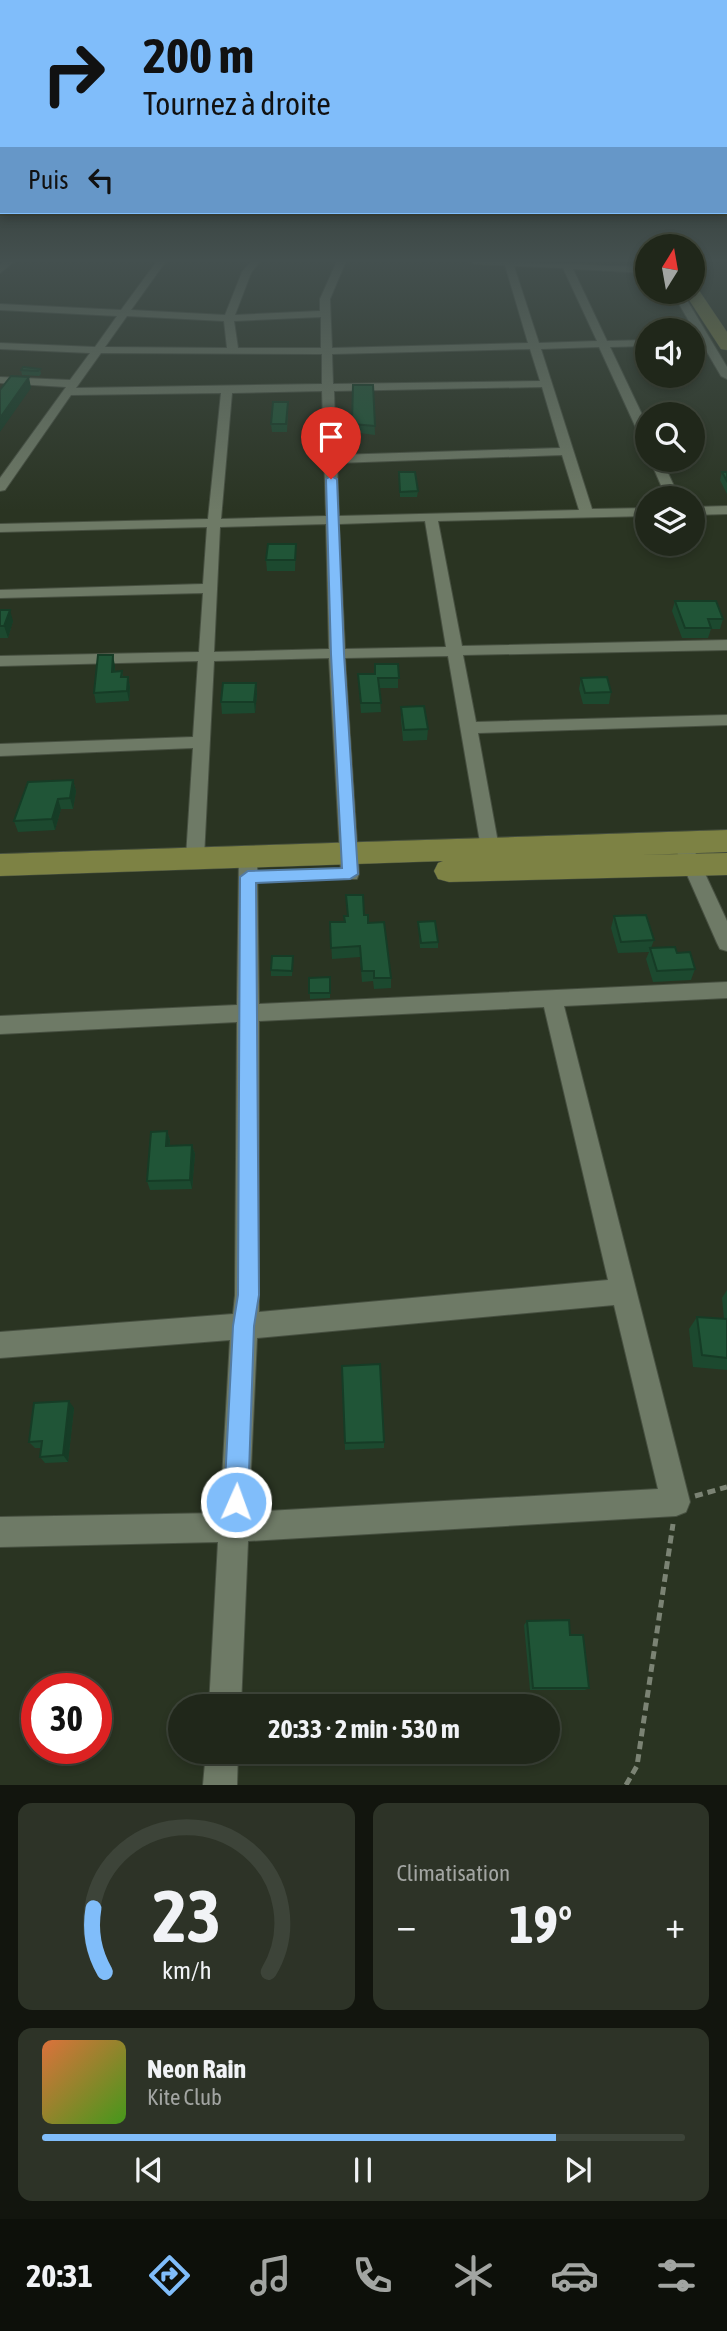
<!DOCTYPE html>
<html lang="fr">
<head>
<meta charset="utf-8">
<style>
  body { margin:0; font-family:"Asap Condensed",sans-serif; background:#2d3327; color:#f1f3f6; height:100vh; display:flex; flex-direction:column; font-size:26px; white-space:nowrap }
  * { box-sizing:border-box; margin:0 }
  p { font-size:23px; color:#a2a5a2 }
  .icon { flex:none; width:38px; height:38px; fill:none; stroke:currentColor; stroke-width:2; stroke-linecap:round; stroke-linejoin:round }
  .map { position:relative; height:1785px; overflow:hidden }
  .details { display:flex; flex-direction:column; gap:18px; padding:18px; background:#12150e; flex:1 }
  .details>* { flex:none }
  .top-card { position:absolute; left:0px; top:0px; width:728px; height:214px; box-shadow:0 4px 10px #0003,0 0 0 2px #3d4439; background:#80bdfa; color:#111; overflow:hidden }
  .needle { width:46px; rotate:11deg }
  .controls { position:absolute; left:635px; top:234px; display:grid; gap:14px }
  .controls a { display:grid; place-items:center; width:70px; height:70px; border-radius:50%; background:#20271a; box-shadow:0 4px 10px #0003,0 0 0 2px #3d4439; font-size:35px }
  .speed { position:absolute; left:21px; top:1673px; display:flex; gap:14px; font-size:35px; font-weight:700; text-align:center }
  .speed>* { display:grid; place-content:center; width:91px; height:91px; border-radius:50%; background:#20271a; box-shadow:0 4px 10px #0003,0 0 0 2px #3d4439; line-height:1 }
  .speed .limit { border:10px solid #d22; background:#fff; color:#111 }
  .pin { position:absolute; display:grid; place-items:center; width:60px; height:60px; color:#fff; margin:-72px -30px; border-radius:50% 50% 50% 0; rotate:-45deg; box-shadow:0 0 7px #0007 }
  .pin .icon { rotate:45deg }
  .me { position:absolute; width:77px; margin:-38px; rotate:2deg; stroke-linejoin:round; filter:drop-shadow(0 0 5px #0008) }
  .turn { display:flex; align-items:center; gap:24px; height:147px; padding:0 28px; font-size:32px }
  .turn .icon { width:91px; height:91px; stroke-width:2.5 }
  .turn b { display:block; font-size:49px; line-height:60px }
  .then { display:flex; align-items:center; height:66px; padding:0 28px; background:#0003; gap:14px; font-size:26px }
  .big { font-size:52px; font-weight:700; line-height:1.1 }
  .details .tile { flex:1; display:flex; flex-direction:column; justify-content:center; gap:10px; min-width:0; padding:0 24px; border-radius:14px; background:#2d3327 }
  .details .dial { align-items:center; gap:0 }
  .dial svg { height:182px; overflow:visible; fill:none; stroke:#3d4439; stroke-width:7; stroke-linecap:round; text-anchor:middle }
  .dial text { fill:#f1f3f6; stroke:none }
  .song { display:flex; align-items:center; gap:21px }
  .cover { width:84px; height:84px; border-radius:10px; background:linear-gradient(135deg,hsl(20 70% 55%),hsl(100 70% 35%)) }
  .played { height:7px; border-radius:4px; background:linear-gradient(90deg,#80bdfa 80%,#3d4439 80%) }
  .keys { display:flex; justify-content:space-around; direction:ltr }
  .heat { display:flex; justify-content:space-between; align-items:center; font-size:38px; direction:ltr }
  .details .tiles { flex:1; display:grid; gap:18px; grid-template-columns:1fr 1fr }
  .tile:last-child { grid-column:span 2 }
  .trip { position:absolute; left:168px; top:1694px; width:392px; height:70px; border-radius:35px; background:#20271a; box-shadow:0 4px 10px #0003,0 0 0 2px #3d4439; font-weight:700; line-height:70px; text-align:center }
  .tab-bar { display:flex; height:112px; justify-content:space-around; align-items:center; background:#0d100a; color:#a2a5a2 }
  .tab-bar .icon { width:49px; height:49px }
  .tab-bar .on { color:#80bdfa }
  .tab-bar b { font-size:32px; color:#f1f3f6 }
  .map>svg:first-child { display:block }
</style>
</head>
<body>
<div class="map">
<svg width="727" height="1785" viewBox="0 0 727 1785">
  <rect width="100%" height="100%" fill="#2a3422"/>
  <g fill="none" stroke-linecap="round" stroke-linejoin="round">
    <defs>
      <path id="street" d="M5,261H15L0,273V265Z
        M157,261H166L131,310L225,315L242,272L251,261H260L251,273L235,315L320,311V299L337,261H346L330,299L332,348L528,343L505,265L474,264L470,261L648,267V273L573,269L607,341L648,340V346L610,347L648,427V445L642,441L599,347L541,349L592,509L648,508V516L438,521L462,646L727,640V650L463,655L476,722L727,715V725L478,733L499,848L497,853H483L481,848L448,656L345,658L359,874L357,879H343L341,874L329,658L214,661L204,857L202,862H188L186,857L193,748L0,756V744L193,737L198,661L0,666V656L199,652L203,593L0,598V590L203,584L207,527L0,532V524L208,519L221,393L71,395L5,490L0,491V478L66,387L0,383V377L70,380L90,353L0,349V343L95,347L117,316L0,310V304L121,310ZM514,266L563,268L597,341L539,343ZM127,316L224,321L227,348L105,347ZM321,317V348H238L234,321ZM530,349L540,381L333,384L332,354ZM101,353L322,354V384L76,388ZM542,387L560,448L336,455L334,391ZM322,391L326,516L221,519L232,393ZM562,455L579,510L339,516L337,463ZM425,521L446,647L345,649L339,524ZM326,524L329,649L214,652L220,527Z
        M672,292H682L727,367V379L721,376Z
        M650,460H662L680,499H667Z
        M727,506V514L693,515V507Z
        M686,845L693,847L695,852L727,921V951L720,949L717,943L677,852L679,847Z
        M248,848L255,850L257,855L259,1004L727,982V998L564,1006L690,1502L686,1512L676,1516L248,1541L241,1706H209L218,1542L0,1547V1517L220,1513L230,1340L0,1358V1332L233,1314L235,1295L237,1022L0,1034V1016L237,1005L239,855L241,850ZM544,1007L608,1280L259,1312V1021ZM614,1305L658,1489L249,1512L257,1338Z
        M206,1752H238L237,1785H203Z"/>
      <path id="primary" d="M693,287L698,289L727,332V350L721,349L684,292H693Z
        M727,830V852L641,855L727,853V875L449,882L438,879L434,871L438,863L443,861L0,876V854Z"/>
    </defs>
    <use href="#street" stroke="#475041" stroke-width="2"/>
    <use href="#primary" stroke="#475041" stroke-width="1"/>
    <path stroke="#7b8374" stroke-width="5" stroke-dasharray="8 5" stroke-linecap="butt" d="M695,1496L727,1487
      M626,1785L637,1766L673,1524"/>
    <use href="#street" fill="#6e7a66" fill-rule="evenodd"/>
    <use href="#primary" fill="#7d8244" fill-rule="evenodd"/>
  </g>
  <path fill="#1c492f" d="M40,369L41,374L39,376L22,375L21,370Z
    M353,385H373L375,435L352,432Z
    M288,410L287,432H272L271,424Z
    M399,472L418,491L417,497H400Z
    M722,472H727V494L720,480Z
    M296,544L295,571H267L266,560Z
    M675,601L723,619L720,629H711L708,638H682L672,611Z
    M0,610L13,621L8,638H0Z
    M398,664V688H379L381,712L361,713L358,674H375Z
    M115,666V671H122L123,677H128L130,687L129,701L96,703L94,693Z
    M581,678L611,692L609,704H583L579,689Z
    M256,683L257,694L255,713L222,714L221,702Z
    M401,707L428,729L427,740L403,741L401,719Z
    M73,780L76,791L73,809H61L55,830L18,832L14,821Z
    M364,915L391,978V988L374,989L373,981L362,982L360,957L332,959L330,922H344Z
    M614,916L654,940L651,948L677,953L695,969L691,980L653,982L646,959L649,952L618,953L611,928Z
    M418,922L438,942V948H420Z
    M293,956L292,976H271V970Z
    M330,977V998L310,999L309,978Z
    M167,1131L170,1140V1146L192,1145L195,1154L192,1189L150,1190L147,1181Z
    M727,1290V1370L693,1367L689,1329L697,1317L724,1319L722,1298Z
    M342,1366L384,1442V1448L345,1450Z
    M74,1408L68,1462L45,1463L40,1457L41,1448H35L29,1442Z
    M527,1621L570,1635L589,1688L585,1690H530L524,1625Z"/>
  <path fill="#163c26" d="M29,377L31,388L0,432V418Z
    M10,610L13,621L8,638L4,626Z
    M113,655L115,666L114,682L112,672Z
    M128,677L130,687L129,701L127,691Z
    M256,683L257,694L255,713L254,702Z
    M73,780L76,791L73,809L70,798Z
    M58,799L61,809L55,830L52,819Z
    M167,1131L170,1140L169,1155L166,1146Z
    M192,1145L195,1154L192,1189L190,1180Z
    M69,1401L74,1408L68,1462L63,1455Z"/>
  <path fill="#205537" stroke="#163c26" stroke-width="2" d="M23,367L40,369L38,371L21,370Z
    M11,376L29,377L0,418V390Z
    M353,385H373L375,426L352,424Z
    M273,402H288L286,424H271Z
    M399,472H415L418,491L400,492Z
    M722,472H727V481Z
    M268,544H296L295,560H266Z
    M675,601H716L723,619H708L711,628H685Z
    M0,610H10L4,626H0Z
    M98,655H113L112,672L122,671L121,677H128L127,691L94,693Z
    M375,664H398L399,678H378L381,703H361L358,674H375Z
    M607,677L611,692L585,693L581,678Z
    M223,683H256L254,702H221Z
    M424,706L428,729L404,730L401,707Z
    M73,780L70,798L58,799L52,819L14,821L28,782Z
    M346,895H363L364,915H368V923L384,922L391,978H374V971H362L360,946L331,948L330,922H345L344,916H348Z
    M646,915L654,940L621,942L614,916Z
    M435,921L438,942L421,943L418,922Z
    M675,947L677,953L690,952L695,969L657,971L650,948Z
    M272,956H293L292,971L271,970Z
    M330,977V993H309V978Z
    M167,1131L166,1146L192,1145L190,1180L147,1181L151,1132Z
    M697,1317L727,1319V1358L702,1355Z
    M380,1364L384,1442L345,1443L342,1366Z
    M69,1401L63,1455L40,1457L42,1441L29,1442L34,1403Z
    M569,1620L570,1635H583L589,1688H533L527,1621Z"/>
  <linearGradient id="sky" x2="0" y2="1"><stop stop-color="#171d13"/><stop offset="0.51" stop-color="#44504f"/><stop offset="1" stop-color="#44504f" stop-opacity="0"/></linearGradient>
  <rect width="727" height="511" fill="url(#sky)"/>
  <path fill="#80bdfa" stroke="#537ba2" stroke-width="2" d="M331,476L337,479L344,654L358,874L350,879L256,883L259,1295L254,1326L248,1502L245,1510L236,1514L228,1510L224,1502L233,1326L238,1295L240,877L248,871L342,868L331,654L326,479Z"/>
</svg>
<div class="controls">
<a><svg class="needle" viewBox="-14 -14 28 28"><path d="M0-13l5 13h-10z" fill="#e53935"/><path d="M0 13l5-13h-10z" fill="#a2a5a2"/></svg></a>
<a><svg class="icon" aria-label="sound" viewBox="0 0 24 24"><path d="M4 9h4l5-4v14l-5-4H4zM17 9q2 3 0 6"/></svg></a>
<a><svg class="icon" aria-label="search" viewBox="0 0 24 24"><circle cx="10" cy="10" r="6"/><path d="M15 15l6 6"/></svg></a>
<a><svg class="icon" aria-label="layers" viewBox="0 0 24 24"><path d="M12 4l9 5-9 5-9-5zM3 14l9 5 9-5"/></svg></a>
</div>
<div class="speed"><div class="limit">30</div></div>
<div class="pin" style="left:331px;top:479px;background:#d93025"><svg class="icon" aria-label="arrive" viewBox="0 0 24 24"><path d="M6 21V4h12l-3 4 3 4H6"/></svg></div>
<svg class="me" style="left:236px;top:1502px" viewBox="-20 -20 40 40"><circle r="17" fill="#80bdfa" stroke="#fff" stroke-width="3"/><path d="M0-11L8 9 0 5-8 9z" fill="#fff"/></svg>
<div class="trip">20:33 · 2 min · 530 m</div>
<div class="top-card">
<div class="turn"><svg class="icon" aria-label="right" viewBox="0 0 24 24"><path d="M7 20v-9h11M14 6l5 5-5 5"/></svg><div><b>200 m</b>Tournez à droite</div></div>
<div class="then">Puis<svg class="icon" aria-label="left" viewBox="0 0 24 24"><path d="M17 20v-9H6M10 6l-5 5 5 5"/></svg></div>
</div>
</div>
<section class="details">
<div class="tiles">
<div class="tile dial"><svg viewBox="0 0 100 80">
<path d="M14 69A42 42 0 1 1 86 69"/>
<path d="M14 69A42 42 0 0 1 9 41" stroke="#80bdfa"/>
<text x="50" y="56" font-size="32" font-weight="700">23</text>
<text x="50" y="72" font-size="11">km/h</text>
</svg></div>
<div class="tile"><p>Climatisation</p>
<div class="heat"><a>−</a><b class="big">19°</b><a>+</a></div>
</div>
<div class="tile">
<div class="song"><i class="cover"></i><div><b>Neon Rain</b><p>Kite Club</p></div></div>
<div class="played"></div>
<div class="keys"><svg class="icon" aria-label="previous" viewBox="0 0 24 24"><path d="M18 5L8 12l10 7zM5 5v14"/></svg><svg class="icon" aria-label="pause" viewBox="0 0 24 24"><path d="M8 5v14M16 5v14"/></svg><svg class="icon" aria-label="next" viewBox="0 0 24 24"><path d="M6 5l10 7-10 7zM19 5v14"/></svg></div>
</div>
</div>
</section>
<nav class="tab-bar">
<b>20:31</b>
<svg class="icon on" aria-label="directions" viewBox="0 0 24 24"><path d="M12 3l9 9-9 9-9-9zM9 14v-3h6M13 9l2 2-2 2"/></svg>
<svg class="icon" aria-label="music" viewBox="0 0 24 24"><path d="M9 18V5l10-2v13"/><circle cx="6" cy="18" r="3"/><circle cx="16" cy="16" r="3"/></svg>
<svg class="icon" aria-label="phone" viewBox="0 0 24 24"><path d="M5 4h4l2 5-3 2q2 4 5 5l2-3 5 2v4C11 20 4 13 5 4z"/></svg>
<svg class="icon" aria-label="climate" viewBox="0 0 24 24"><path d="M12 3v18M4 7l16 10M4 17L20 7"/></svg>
<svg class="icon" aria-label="car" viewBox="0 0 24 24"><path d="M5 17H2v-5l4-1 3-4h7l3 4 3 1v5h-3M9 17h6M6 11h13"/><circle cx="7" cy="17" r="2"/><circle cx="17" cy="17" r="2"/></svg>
<svg class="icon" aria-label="filters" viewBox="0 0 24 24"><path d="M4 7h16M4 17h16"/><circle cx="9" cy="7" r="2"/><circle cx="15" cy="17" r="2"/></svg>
</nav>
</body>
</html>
